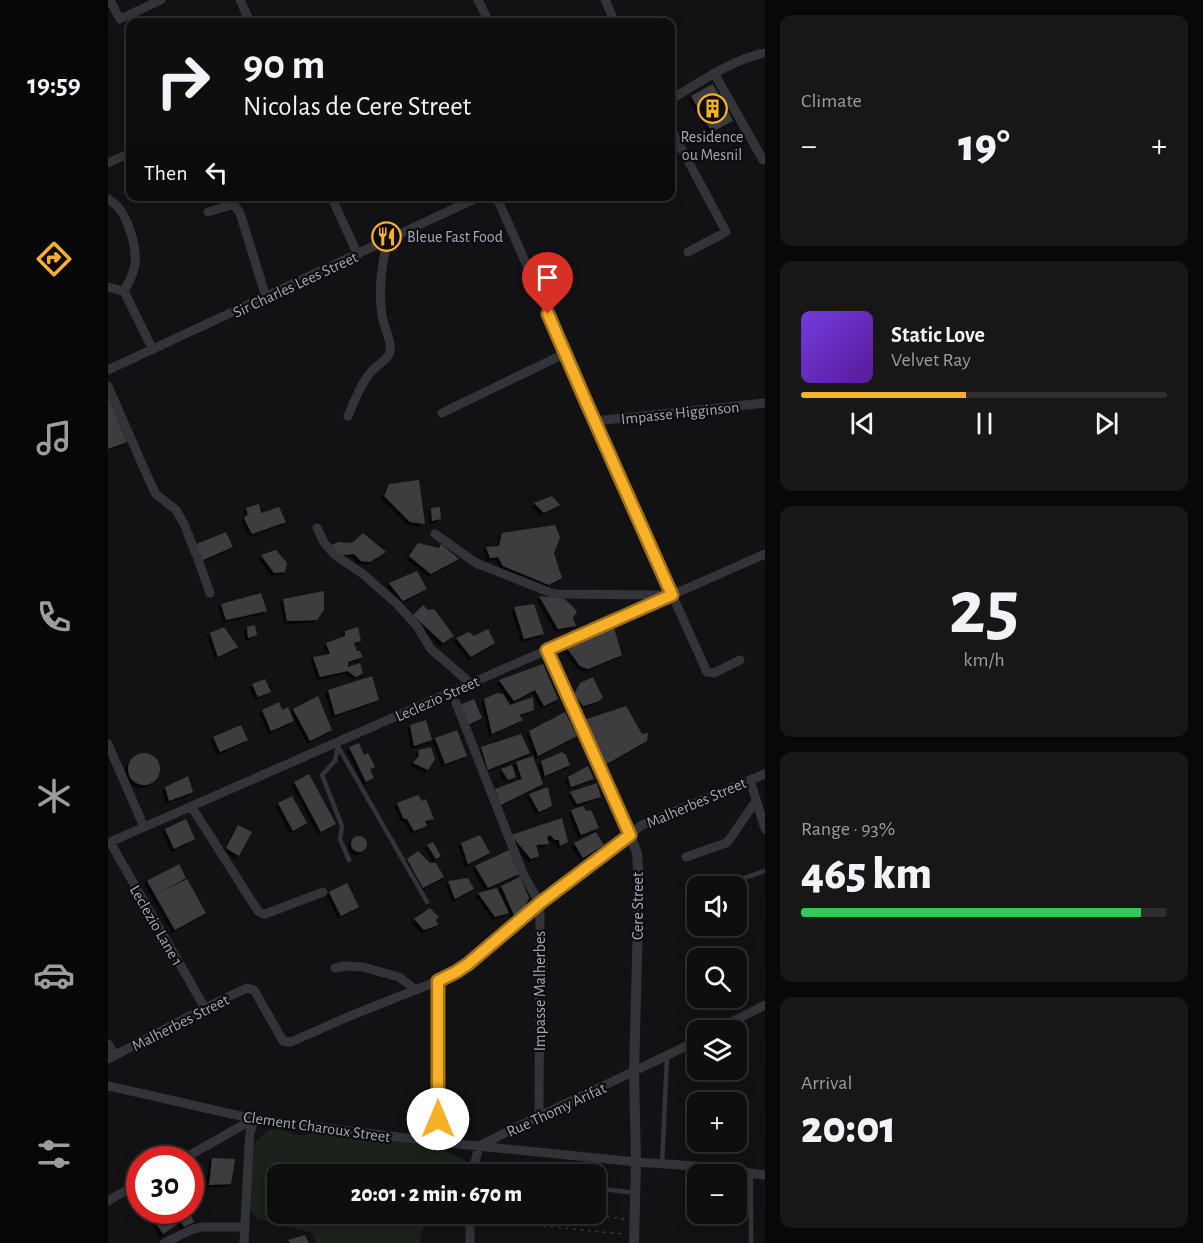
<!DOCTYPE html>
<html lang="en">
<head>
<meta charset="utf-8">
<style>
  body { margin:0; font-family:"Alegreya Sans",sans-serif; background:#171718; color:#f1f3f6; height:100vh; display:flex; flex-direction:column; font-size:22px; white-space:nowrap }
  * { box-sizing:border-box; margin:0 }
  p { font-size:20px; color:#9b9c9e }
  .icon { flex:none; width:33px; height:33px; fill:none; stroke:currentColor; stroke-width:2; stroke-linecap:round; stroke-linejoin:round }
  .map { position:relative; flex:1; overflow:hidden }
  .sheet { display:flex; flex-direction:column; gap:15px; padding:15px; background:#080808; width:438px }
  .sheet>* { flex:none }
  .guide { position:absolute; left:18px; top:18px; width:549px; height:183px; border-radius:12px; box-shadow:0 3px 15px #0003,0 0 0 2px #2e2e2f; background:#0e0e0f; color:#f1f3f6; overflow:hidden }
  .controls { position:absolute; left:579px; top:876px; display:grid; gap:12px }
  .controls a { display:grid; place-items:center; width:60px; height:60px; border-radius:12px; background:#0e0e0f; box-shadow:0 3px 15px #0003,0 0 0 2px #2e2e2f; font-size:30px }
  .speed { position:absolute; left:18px; top:1146px; display:flex; gap:12px; font-size:30px; font-weight:700; text-align:center }
  .speed>* { display:grid; place-content:center; width:78px; height:78px; border-radius:50%; background:#0e0e0f; box-shadow:0 3px 15px #0003,0 0 0 2px #2e2e2f; line-height:1 }
  .speed .limit { border:9px solid #d22; background:#fff; color:#111 }
  .pin { position:absolute; display:grid; place-items:center; width:51px; height:51px; color:#fff; margin:-62px -26px; border-radius:50% 50% 50% 0; rotate:-45deg; box-shadow:0 0 6px #0007 }
  .pin .icon { rotate:45deg }
  .me { position:absolute; width:66px; margin:-33px; rotate:0deg; stroke-linejoin:round; filter:drop-shadow(0 0 4px #0008) }
  .turn { display:flex; align-items:center; gap:21px; height:126px; padding:0 18px; font-size:27px }
  .turn .icon { width:78px; height:78px; stroke-width:2.5 }
  .turn b { display:block; font-size:42px; line-height:51px }
  .then { display:flex; align-items:center; height:57px; padding:0 18px; background:#0003; gap:12px; font-size:22px }
  .big { font-size:45px; font-weight:800; line-height:1.1 }
  .sheet .tile { flex:1; display:flex; flex-direction:column; justify-content:center; gap:9px; min-width:0; padding:0 21px; border-radius:12px; background:#171718 }
  .sheet .dial { align-items:center; gap:0 }
  .dial b { font-size:78px; line-height:1 }
  .song { display:flex; align-items:center; gap:18px }
  .cover { width:72px; height:72px; border-radius:9px; background:linear-gradient(135deg,hsl(260 70% 55%),hsl(270 70% 35%)) }
  .played { height:6px; border-radius:3px; background:linear-gradient(90deg,#f7b027 45%,#2e2e2f 45%) }
  .keys { display:flex; justify-content:space-around; direction:ltr }
  .heat { display:flex; justify-content:space-between; align-items:center; font-size:33px; direction:ltr }
  .charge { height:9px; border-radius:4px; background:linear-gradient(90deg,#34c759 93%,#2e2e2f 0) }
  .trip { position:absolute; left:159px; top:1164px; width:339px; height:60px; border-radius:12px; background:#0e0e0f; box-shadow:0 3px 15px #0003,0 0 0 2px #2e2e2f; font-weight:800; line-height:60px; text-align:center }
  main { display:flex; flex:1; min-height:0 }
  .tab-bar { display:flex; flex-direction:column; width:108px; justify-content:space-around; align-items:center; background:#060606; color:#9b9c9e }
  .tab-bar .icon { width:42px; height:42px }
  .tab-bar .selected { color:#f7b027 }
  .tab-bar b { font-size:27px; color:#f1f3f6 }
  .map>svg:first-child { display:block }
</style>
</head>
<body>
<main>
<nav class="tab-bar">
<b>19:59</b>
<svg class="icon selected" aria-label="directions" viewBox="0 0 24 24"><path d="M12 3l9 9-9 9-9-9zM9 14v-3h6M13 9l2 2-2 2"/></svg>
<svg class="icon" aria-label="music" viewBox="0 0 24 24"><path d="M9 18V5l10-2v13"/><circle cx="6" cy="18" r="3"/><circle cx="16" cy="16" r="3"/></svg>
<svg class="icon" aria-label="phone" viewBox="0 0 24 24"><path d="M5 4h4l2 5-3 2q2 4 5 5l2-3 5 2v4C11 20 4 13 5 4z"/></svg>
<svg class="icon" aria-label="climate" viewBox="0 0 24 24"><path d="M12 3v18M4 7l16 10M4 17L20 7"/></svg>
<svg class="icon" aria-label="car" viewBox="0 0 24 24"><path d="M5 17H2v-5l4-1 3-4h7l3 4 3 1v5h-3M9 17h6M6 11h13"/><circle cx="7" cy="17" r="2"/><circle cx="17" cy="17" r="2"/></svg>
<svg class="icon" aria-label="filters" viewBox="0 0 24 24"><path d="M4 7h16M4 17h16"/><circle cx="9" cy="7" r="2"/><circle cx="15" cy="17" r="2"/></svg>
</nav>
<div class="map">
<svg width="657" height="1243" viewBox="0 0 657 1243">
  <defs>
    <filter id="shadow"><feDropShadow dx="-3" dy="3" stdDeviation="0" flood-color="#0009"/></filter>
  </defs>
  <rect width="100%" height="100%" fill="#121214"/>
  <path fill="#1a221b" d="M221,1125L315,1142L354,1158L370,1174H170V1214H358C346,1220 325,1215 317,1226C314,1229 313,1236 312,1240L313,1243H208L204,1233L150,1219C146,1216 146,1217 144,1213C140,1202 140,1159 144,1148C147,1141 156,1132 163,1129C172,1126 182,1134 190,1135C201,1136 211,1130 221,1125Z"/>
  <path fill="#3c3d41" filter="url(#shadow)" d="M605,84L625,121L604,132L583,96Z
    M0,396L19,442L0,449Z
    M311,480L317,524L302,522L276,496L281,484Z
    M444,496L452,505L436,513L426,503Z
    M151,504L153,513L171,507L178,522L144,534L136,518L140,514L138,508Z
    M332,507L333,519L324,521L323,508Z
    M447,525L452,537L446,553L454,578L441,585L395,566L390,557L382,558L378,547L391,546L394,533Z
    M118,532L125,547L95,560L86,545Z
    M255,533L278,552L262,562L253,561L246,554L233,555L221,546L231,542L244,543Z
    M310,543L331,548L333,544L351,559L323,574L301,556Z
    M168,550L179,563L177,572L166,573L153,555Z
    M309,571L319,589L295,601L281,583Z
    M216,591V610L209,620L179,621L175,599Z
    M153,593L159,611L118,620L113,604Z
    M431,596L457,599L469,611L465,618L468,626L450,629Z
    M426,604L436,634L416,639L406,607Z
    M315,605L320,610L326,609L346,636L335,643L305,615Z
    M147,625L149,635L140,638L139,627Z
    M116,627L130,647L110,657L102,633Z
    M250,627L253,641L246,643L249,651H252L255,657L240,662V667L252,663L255,673L248,677L240,671L212,677L205,657L222,654L218,643L237,636V631Z
    M506,628L514,655L480,669L472,666L458,647Z
    M380,629L387,643L363,657L348,638L361,632L366,636Z
    M435,664L450,699L436,706L427,690L406,701L391,680Z
    M264,676L271,700L227,715L220,690Z
    M485,677L495,698L489,702L475,706L466,694L472,683Z
    M157,679L163,692L150,697L144,684Z
    M389,693L395,694L402,705L425,697L426,710L411,715L415,720L384,734L376,699Z
    M210,696L224,730L202,741L185,709Z
    M366,699L374,718L358,726L352,705Z
    M171,702L174,710L180,707L186,721L163,731L154,710Z
    M518,706L534,734L540,733L539,741L497,765L476,720Z
    M457,712L469,736L430,756L421,731Z
    M318,720L324,740L306,746L302,725Z
    M133,725L140,740L112,752L105,737Z
    M349,730L359,756L337,764L327,738Z
    M413,734L422,753L380,770L373,747Z
    M251,743L256,755L260,753L267,767L262,769L266,778L258,782L241,747Z
    M323,747L327,759L320,770L305,763L311,756L310,750Z
    M454,752L458,755L462,765L437,776L433,761Z
    M20 769a16 16 0 1 1 32 0a16 16 0 1 1-32 0Z
    M425,756L435,784L393,805L387,789L414,779L408,762Z
    M404,765L408,777L400,780L393,769Z
    M480,766L486,779L463,787L460,777Z
    M201,774L228,824L213,832L186,782Z
    M80,776L85,792L61,801L57,787Z
    M489,783L493,797L469,804L462,792Z
    M440,787L444,806L431,812L421,794Z
    M310,795L314,801L318,799L326,819L317,821L319,826L306,831L299,819L295,818L289,803Z
    M184,796L199,823L185,831L170,803Z
    M475,806L478,811L483,810L491,828L473,835L463,810Z
    M454,818L460,842L452,846L451,840H447L442,835L439,837L441,844L428,845L431,856L423,859L403,835Z
    M78,819L87,839L66,849L57,829Z
    M130,825L144,832L131,856L118,848Z
    M488,832L496,845L475,858L466,843Z
    M372,835L382,853L360,864L353,843Z
    M243 844a8 8 0 1 1 16 0a8 8 0 1 1-16 0Z
    M325,842L333,856L328,859L319,845Z
    M401,850L411,874L380,888L367,866Z
    M310,851L322,863H328L336,877L315,888L299,859Z
    M71,864L78,878L51,893L79,879L98,913L67,930L39,881Z
    M412,877L421,898L415,912L406,915L393,886Z
    M360,878L366,889L347,899L340,881Z
    M239,883L251,907L233,916L221,892Z
    M389,888L401,913L387,917L370,893Z
    M322,908L331,917L328,920L330,925L316,930L306,919Z
    M104,1158L127,1159L123,1184L101,1185Z
    M67,1210H81L86,1222L76,1227Z
    M61,1213L69,1225L55,1234L46,1220Z
    M197,1235L201,1243H182L180,1240Z"/>
  <g fill="none" stroke-linecap="round" stroke-linejoin="round">
    <path stroke="#393b40" stroke-width="1.5" stroke-dasharray="3 4.5" stroke-linecap="butt" d="M476,1214L516,1219
      M435,1226L516,1234"/>
    <path stroke="#333439" stroke-width="4.5" d="M228,743L319,902
      M230,746L227,761L214,775L234,826L232,839L241,860
      M612,886L657,871
      M554,1164L559,1056
      M488,1188L527,1193
      M643,1243V1173"/>
    <path stroke="#333439" stroke-width="9" d="M132,0L142,22
      M370,0L381,22
      M497,0L507,22
      M3,2L12,19L53,0
      M606,73L655,160
      M562,100C590,83 625,59 657,53
      M562,127L618,232L580,252
      M0,163L22,153
      M223,196L250,255
      M388,196C459,355 527,514 599,672L606,673L632,660
      M0,199C3,201 6,203 8,205C20,216 29,248 27,264C26,274 21,282 16,291
      M100,212L123,205L127,206L132,213L158,297
      M0,287L16,291L45,350
      M0,370L373,196
      M0,386L41,480L48,494L68,510L76,524L90,559L102,593
      M334,413L458,353
      M240,416C247,401 252,384 264,371C269,365 281,359 282,351C284,339 275,326 274,315C270,290 274,265 279,241
      M487,421L657,403
      M209,528L217,544L227,555L255,574L289,604L309,626L322,648L362,683
      M327,534L368,563L446,594L559,595
      M348,703L416,876L432,903L431,1116
      M0,744L36,827
      M642,780L657,829
      M83,806L150,911L155,914L160,913L215,892
      M2,842L97,1008
      M0,843L657,554
      M578,857L618,843L621,840L648,801
      M227,968L237,966L255,967L291,977L308,990
      M608,1030L657,1005
      M0,1044L7,1055
      M0,1059L97,1008L139,988L146,990L175,1041L183,1042L242,1016L330,981L348,972L360,964L432,903L534,825L657,774
      M0,1086L146,1119L330,1142L528,1162L587,1166L657,1175
      M330,1142V981
      M73,1160L146,1119
      M364,1174L371,1146C443,1109 517,1077 590,1040
      M0,1201L32,1182
      M56,1243L85,1229L94,1227H136
      M136,1243L141,1145L142,1133L146,1119
      M362,1243V1214"/>
    <path stroke="#333439" stroke-width="10" d="M439,650L522,835L529,853L531,882L526,1072L528,1162L526,1243"/>
  </g>
  <g fill="none" stroke-linecap="round" stroke-linejoin="round">
    <defs>
      <path id="route" d="M330,1119V981L348,972L360,964L432,903L522,835L439,650L564,595L479,404L440,314"/>
    </defs>
    <use href="#route" stroke="#a17219" stroke-width="15"/>
    <use href="#route" stroke="#f7b027" stroke-width="10"/>
  </g>
  <defs>
    <symbol id="building-ring" viewBox="-11 -11 22 22"><circle r="9.5" fill="#0d0d0f" stroke="#f7b027" stroke-width="1.5"/><path d="M-4-6H4V6H1V3H-1V6H-4ZM-2.5-4.3h1.7v1.8h-1.7ZM.8-4.3h1.7v1.8H.8ZM-2.5-1h1.7V.8h-1.7ZM.8-1h1.7V.8H.8Z" fill="#f7b027"/></symbol>
    <symbol id="restaurant-ring" viewBox="-11 -11 22 22"><circle r="9.5" fill="#0d0d0f" stroke="#f7b027" stroke-width="1.5"/><path d="M-5-6h1v4h1v-4h1v4h1v-4h1v5L-1.5 .5V6h-2V.5L-5-1ZM5-6V6H3V1.5H1.5Q1.5-4 5-6Z" fill="#f7b027"/></symbol>
  </defs>
  <g fill-rule="evenodd">
    <use href="#building-ring" x="588" y="92" width="33" height="33"/>
    <use href="#restaurant-ring" x="262" y="220" width="33" height="33"/>
  </g>
  <g text-anchor="middle" stroke-width="4.5" stroke-linejoin="round" paint-order="stroke">
    <g font-size="16" fill="#a3a9b5" stroke="#0d0d0f">
      <text x="604" y="142">Residence<tspan x="604" dy="18">ou Mesnil</tspan></text>
      <text x="299" y="242" text-anchor="start">Bleue Fast Food</text>
    </g>
    <g font-size="16" fill="#a3a9b5" stroke="#0d0d0f">
      <text transform="translate(187 284) rotate(-25)" y="6">Sir Charles Lees Street</text>
      <text transform="translate(572 412) rotate(-6)" y="6">Impasse Higginson</text>
      <text transform="translate(329 698) rotate(-24)" y="6">Leclezio Street</text>
      <text transform="translate(588 802) rotate(-23)" y="6">Malherbes Street</text>
      <text transform="translate(529 906) rotate(-90)" y="6">Cere Street</text>
      <text transform="translate(49 925) rotate(60)" y="6">Leclezio Lane 1</text>
      <text transform="translate(431 991) rotate(-90)" y="6">Impasse Malherbes</text>
      <text transform="translate(72 1022) rotate(-27)" y="6">Malherbes Street</text>
      <text transform="translate(448 1109) rotate(-25)" y="6">Rue Thomy Arifat</text>
      <text transform="translate(209 1126) rotate(8)" y="6">Clement Charoux Street</text>
    </g>
  </g>
</svg>
<div class="controls">
<a><svg class="icon" aria-label="sound" viewBox="0 0 24 24"><path d="M4 9h4l5-4v14l-5-4H4zM17 9q2 3 0 6"/></svg></a>
<a><svg class="icon" aria-label="search" viewBox="0 0 24 24"><circle cx="10" cy="10" r="6"/><path d="M15 15l6 6"/></svg></a>
<a><svg class="icon" aria-label="layers" viewBox="0 0 24 24"><path d="M12 4l9 5-9 5-9-5zM3 14l9 5 9-5"/></svg></a>
<a>+</a>
<a>−</a>
</div>
<div class="speed"><div class="limit">30</div></div>
<div class="pin" style="left:440px;top:314px;background:#d93025"><svg class="icon" aria-label="arrive" viewBox="0 0 24 24"><path d="M6 21V4h12l-3 4 3 4H6"/></svg></div>
<svg class="me" style="left:330px;top:1119px" viewBox="-20 -20 40 40"><circle r="19" fill="#fff"/><path d="M0-13L10 11 0 6-10 11z" fill="#f7b027"/></svg>
<div class="trip">20:01 · 2 min · 670 m</div>
<div class="guide">
<div class="turn"><svg class="icon" aria-label="right" viewBox="0 0 24 24"><path d="M7 20v-9h11M14 6l5 5-5 5"/></svg><div><b>90 m</b>Nicolas de Cere Street</div></div>
<div class="then">Then<svg class="icon" aria-label="left" viewBox="0 0 24 24"><path d="M17 20v-9H6M10 6l-5 5 5 5"/></svg></div>
</div>
</div>
<section class="sheet">
<div class="tile"><p>Climate</p>
<div class="heat"><a>−</a><b class="big">19°</b><a>+</a></div>
</div>
<div class="tile">
<div class="song"><i class="cover"></i><div><b>Static Love</b><p>Velvet Ray</p></div></div>
<div class="played"></div>
<div class="keys"><svg class="icon" aria-label="previous" viewBox="0 0 24 24"><path d="M18 5L8 12l10 7zM5 5v14"/></svg><svg class="icon" aria-label="pause" viewBox="0 0 24 24"><path d="M8 5v14M16 5v14"/></svg><svg class="icon" aria-label="next" viewBox="0 0 24 24"><path d="M6 5l10 7-10 7zM19 5v14"/></svg></div>
</div>
<div class="tile dial"><b>25</b><p>km/h</p></div>
<div class="tile"><p>Range · 93%</p><b class="big">465 km</b><div class="charge"></div></div>
<div class="tile"><p>Arrival</p><b class="big">20:01</b></div>
</section>
</main>
</body>
</html>
